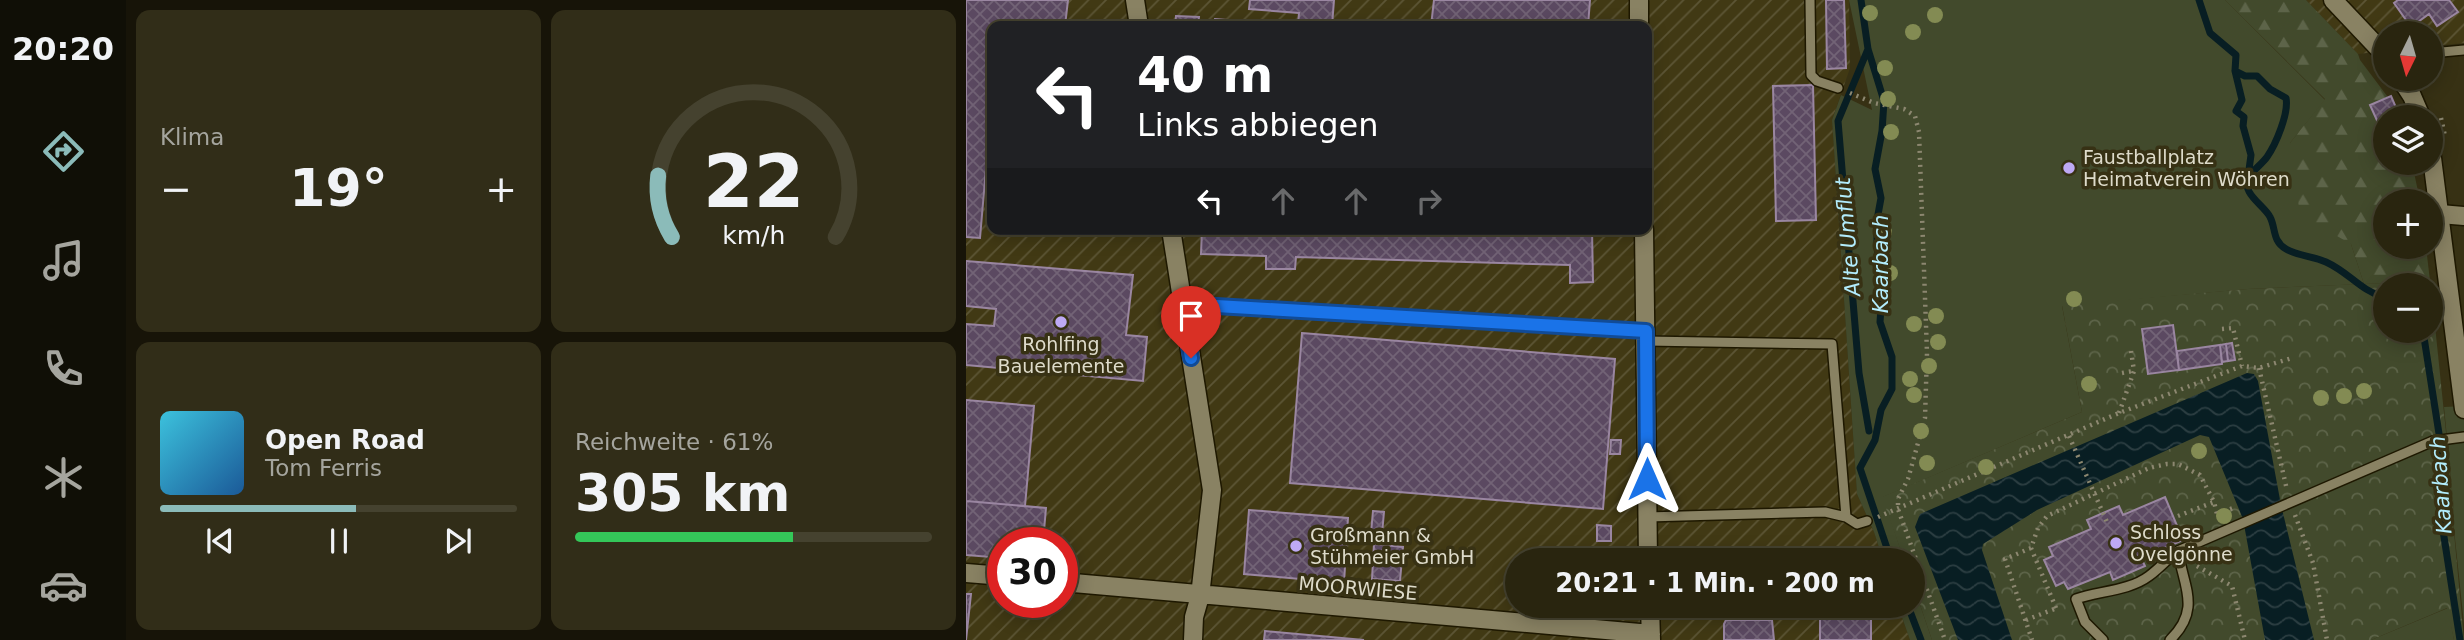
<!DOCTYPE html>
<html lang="de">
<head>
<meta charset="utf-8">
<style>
  body { margin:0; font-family:"DejaVu Sans",sans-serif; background:#312d18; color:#f1f3f6; height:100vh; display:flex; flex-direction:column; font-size:26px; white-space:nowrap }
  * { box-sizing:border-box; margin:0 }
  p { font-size:23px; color:#a5a59e }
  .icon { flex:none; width:38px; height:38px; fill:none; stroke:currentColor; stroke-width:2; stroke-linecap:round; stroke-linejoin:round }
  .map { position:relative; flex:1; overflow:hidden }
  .sheet { display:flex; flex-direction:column; gap:10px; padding:10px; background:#171408; width:840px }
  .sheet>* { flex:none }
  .banner { position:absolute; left:21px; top:21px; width:665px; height:214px; border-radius:14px; box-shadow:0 4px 18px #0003,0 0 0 2px #45422f; background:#202124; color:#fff; overflow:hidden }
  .needle { width:46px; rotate:185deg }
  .fabs { position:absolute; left:1407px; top:21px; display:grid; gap:14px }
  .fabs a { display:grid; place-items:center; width:70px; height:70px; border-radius:50%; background:#29250f; box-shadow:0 4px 18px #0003,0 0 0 2px #45422f; font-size:35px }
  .speed { position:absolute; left:21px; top:527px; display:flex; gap:14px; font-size:35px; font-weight:700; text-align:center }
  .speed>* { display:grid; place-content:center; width:91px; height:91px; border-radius:50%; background:#29250f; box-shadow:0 4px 18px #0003,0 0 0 2px #45422f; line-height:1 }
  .speed .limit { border:10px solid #d22; background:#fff; color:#111 }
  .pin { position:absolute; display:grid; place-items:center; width:60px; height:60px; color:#fff; margin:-72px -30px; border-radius:50% 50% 50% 0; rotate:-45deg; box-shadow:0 0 7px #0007 }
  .pin .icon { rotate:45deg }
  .me { position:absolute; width:77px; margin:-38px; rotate:0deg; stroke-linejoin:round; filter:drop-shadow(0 0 5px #0008) }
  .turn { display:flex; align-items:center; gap:24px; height:147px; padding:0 35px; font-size:32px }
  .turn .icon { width:91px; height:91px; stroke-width:2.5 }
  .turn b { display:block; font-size:49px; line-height:60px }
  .lanes { display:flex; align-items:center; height:66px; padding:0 35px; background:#0003; justify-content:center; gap:35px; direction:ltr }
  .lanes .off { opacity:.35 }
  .big { font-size:52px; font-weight:700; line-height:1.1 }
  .sheet .tile { flex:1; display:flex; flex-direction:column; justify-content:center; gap:10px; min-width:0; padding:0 24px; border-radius:14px; background:#312d18 }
  .sheet .dial { align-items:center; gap:0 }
  .dial svg { height:182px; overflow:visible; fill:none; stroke:#45422f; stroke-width:7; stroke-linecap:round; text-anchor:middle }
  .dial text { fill:#f1f3f6; stroke:none }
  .song { display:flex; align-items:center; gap:21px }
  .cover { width:84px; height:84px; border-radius:10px; background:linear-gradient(135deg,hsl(190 70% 55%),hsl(210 70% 35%)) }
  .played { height:7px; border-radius:4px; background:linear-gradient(90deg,#8bbbb9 55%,#45422f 55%) }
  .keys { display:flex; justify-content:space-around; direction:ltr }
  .heat { display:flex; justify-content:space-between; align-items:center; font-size:38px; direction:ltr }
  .charge { height:10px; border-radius:5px; background:linear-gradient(90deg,#34c759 61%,#45422f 0) }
  .sheet .tiles { flex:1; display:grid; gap:10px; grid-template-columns:repeat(2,1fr) }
  .trip { position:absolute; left:539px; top:548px; width:420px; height:70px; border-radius:35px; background:#29250f; box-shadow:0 4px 18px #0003,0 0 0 2px #45422f; font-weight:700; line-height:70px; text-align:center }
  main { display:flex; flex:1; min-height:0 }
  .dock { display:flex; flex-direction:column; width:126px; justify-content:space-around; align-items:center; background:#100f06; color:#a5a59e }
  .dock .icon { width:49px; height:49px }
  .dock .on { color:#8bbbb9 }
  .dock b { font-size:32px; color:#f1f3f6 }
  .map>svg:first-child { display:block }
</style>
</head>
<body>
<main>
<nav class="dock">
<b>20:20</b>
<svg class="icon on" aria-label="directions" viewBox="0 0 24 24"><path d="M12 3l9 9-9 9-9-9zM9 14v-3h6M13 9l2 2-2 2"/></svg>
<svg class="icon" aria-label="music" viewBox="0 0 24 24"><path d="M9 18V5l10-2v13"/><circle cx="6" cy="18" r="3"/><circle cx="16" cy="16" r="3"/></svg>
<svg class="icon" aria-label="phone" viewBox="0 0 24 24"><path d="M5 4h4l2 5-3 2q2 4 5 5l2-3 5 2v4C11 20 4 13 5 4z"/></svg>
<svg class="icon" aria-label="climate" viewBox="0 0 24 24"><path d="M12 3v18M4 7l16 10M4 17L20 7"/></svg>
<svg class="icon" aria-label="car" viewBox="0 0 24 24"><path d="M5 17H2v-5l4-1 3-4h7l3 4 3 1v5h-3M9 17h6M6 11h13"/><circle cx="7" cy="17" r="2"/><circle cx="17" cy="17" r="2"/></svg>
</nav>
<section class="sheet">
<div class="tiles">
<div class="tile"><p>Klima</p>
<div class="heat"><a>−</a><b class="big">19°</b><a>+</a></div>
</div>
<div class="tile dial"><svg viewBox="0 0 100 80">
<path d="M14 69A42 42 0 1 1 86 69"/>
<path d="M14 69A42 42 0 0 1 8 42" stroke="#8bbbb9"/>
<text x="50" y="56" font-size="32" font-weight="700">22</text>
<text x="50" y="72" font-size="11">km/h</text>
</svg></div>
<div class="tile">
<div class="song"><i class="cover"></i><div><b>Open Road</b><p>Tom Ferris</p></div></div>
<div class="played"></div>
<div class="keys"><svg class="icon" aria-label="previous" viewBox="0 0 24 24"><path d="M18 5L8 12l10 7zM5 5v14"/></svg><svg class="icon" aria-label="pause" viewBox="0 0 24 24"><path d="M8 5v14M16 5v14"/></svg><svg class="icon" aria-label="next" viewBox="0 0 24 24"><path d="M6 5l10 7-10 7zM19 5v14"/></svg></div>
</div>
<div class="tile"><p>Reichweite · 61%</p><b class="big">305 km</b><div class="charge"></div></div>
</div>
</section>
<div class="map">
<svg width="1498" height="640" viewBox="0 0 1498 640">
  <defs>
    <pattern id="industrial-furrows" width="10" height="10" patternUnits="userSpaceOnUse" patternTransform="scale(1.75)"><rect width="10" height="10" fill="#413914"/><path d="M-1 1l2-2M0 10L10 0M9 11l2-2" fill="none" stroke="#5c5535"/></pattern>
    <pattern id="forest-firs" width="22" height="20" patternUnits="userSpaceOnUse" patternTransform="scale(1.75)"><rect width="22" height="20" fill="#424a2c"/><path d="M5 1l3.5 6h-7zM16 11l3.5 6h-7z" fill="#5d6449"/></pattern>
    <pattern id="park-crowns" width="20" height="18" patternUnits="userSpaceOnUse" patternTransform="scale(1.75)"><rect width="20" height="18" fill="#424a2c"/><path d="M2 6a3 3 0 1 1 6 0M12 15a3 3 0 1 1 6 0" fill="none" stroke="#5d6449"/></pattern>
    <pattern id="water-waves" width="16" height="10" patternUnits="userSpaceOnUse" patternTransform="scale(1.75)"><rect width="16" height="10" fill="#081e23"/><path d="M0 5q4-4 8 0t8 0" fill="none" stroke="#2c3e42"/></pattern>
    <pattern id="building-cross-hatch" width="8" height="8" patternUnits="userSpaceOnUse" patternTransform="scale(1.75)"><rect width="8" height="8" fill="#5b4961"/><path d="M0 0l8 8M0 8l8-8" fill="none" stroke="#726376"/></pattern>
  </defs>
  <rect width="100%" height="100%" fill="#373114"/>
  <path fill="url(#industrial-furrows)" fill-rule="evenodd" d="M0,0H883L884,68L866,120L891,494L908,532L917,560H551V606H932L944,640H0ZM26,26H681V229H26ZM37,542H96V602H37Z
    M1340,0H1498V43L1465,46V33H1419V51L1392,54Z"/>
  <path fill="#424a2c" d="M883,0H1259L1359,100L1324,143L1385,244L1398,284L1282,289L1096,306L1116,412L917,497L938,560H917L908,532L891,494L866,120L875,95L906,110Z
    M1498,406V624L1486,510H1488L1478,407Z
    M947,584L966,640H944L932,606H947Z
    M1482,608L1488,640H1405Z"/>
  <path fill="url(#forest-firs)" d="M1259,0H1340L1392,54L1394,60L1421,96L1432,117H1419V163H1446L1454,201H1419V247H1460L1464,281L1398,284L1385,244L1334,215L1324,143L1359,99Z"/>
  <path fill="url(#park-crowns)" d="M1464,281L1465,285H1419V331H1465V287L1488,510L1486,511L1498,640H1488L1481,608L1405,640H966L947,584V560H938L916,497L1116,412L1096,305L1282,289Z"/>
  <path fill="url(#water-waves)" d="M1281,373L1288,374L1292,381L1315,505L1348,640H1299L1277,519L1243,437L1234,435L1071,510L1017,544L1016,550L1046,640H992L949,527L954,514Z"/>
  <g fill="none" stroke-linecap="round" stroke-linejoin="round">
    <path stroke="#081e23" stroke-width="7" d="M895,0L902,49L918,101L916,131L909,169L915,198L911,220V243L916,294L914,322L926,357V389L915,410L909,440L894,468L925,560
      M1233,0L1244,33L1270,55L1269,71L1279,76H1291L1304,89L1320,98C1323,113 1310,144 1301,157C1296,164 1287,170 1283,177C1274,193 1298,205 1304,217C1310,228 1306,241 1320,249C1332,256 1347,256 1360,262C1384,273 1392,289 1419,298
      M902,49L872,121L893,373L903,431
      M1269,71L1276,100L1270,111L1278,117L1277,126L1285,155L1282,177
      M1457,331L1476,453L1472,481L1474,511L1494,640
      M942,606L955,640"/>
  </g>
  <path fill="url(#building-cross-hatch)" stroke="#9a86a1" stroke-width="2" d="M0,0H102L99,26H26V157H21L14,238L0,237Z
    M284,0H368L366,26L332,25L333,13L283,9Z
    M468,0H624L622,26H465Z
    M860,0H878L880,68L861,69Z
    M1432,0H1483L1492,12L1471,26L1463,14L1445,27L1428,3Z
    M210,16L233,17L232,26H209Z
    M249,19L273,21V26H248Z
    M623,20L646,23L645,26H622Z
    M847,85L850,220L810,221L807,86Z
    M1425,96L1434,117H1419V138L1404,105Z
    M236,229H626L627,282L604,283V265L330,257L329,269H300V256L235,254Z
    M0,261L167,275L160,335L181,337L177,381L0,365V324L28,326L30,309L0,306Z
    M1207,325L1213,370L1182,374L1176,329Z
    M336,333L649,359L637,509L324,483Z
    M1266,343L1269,360L1262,361L1260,344Z
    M1260,344L1262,361L1256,362L1254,345Z
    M1254,345L1256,364L1213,370L1211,351Z
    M0,400L68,406L59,506L0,501Z
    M645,440H655L654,454H644Z
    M1199,497L1217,540L1178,557L1175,558L1179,566L1147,580L1144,572L1102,589L1098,582L1090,586L1078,560L1087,556L1083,547L1125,529L1121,520L1153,506L1157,515Z
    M0,501L80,508L77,542H37V558L0,555Z
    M283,510L382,518L378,583L278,574Z
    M407,511L418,512L416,534L405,533Z
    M631,525L645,526V541H631Z
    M408,544L437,547L434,581L406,579Z
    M854,554V560H737V557Z
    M579,557H660V560H579Z
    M854,557L899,556L900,560H854Z
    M0,594H5L0,640Z
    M854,606H905V640H854Z
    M760,620H806L808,640H758V624Z
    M299,631L398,640H298Z"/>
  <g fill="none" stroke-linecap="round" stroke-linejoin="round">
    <defs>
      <path id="service" d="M844,0L845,75L851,81L872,88
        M1465,53L1498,50
        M217,304L680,331
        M680,341L866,344L880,517
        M681,517L859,512L880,517L891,524L901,521
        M1137,640L1119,622L1110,599C1133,591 1163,591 1183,576C1194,568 1202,558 1212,551L1467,441L1498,437
        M1204,640C1236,609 1217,586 1212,551"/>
      <path id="minor" d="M169,0L173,26
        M673,0V26
        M1474,214L1498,216
        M205,229L246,490L234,596L228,617L227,640
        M678,229L682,560
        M0,573L37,576
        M96,582L685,634
        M684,606L685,640"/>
      <path id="secondary" d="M1367,0L1419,55
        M1435,79L1446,96L1455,117
        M1465,150L1498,409"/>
    </defs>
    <use href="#service" stroke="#1e1800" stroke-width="12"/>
    <use href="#minor" stroke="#1e1800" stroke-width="21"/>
    <use href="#secondary" stroke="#1e1800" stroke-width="21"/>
    <path stroke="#8c8770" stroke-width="4.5" stroke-dasharray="2 5" stroke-linecap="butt" d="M884,93L908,103L938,109L949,116L953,132L961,353L959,418L942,479L932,499V509L979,640
      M1475,118L1479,136
      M1256,329L1267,328L1276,366
      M1293,368L1321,490
      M1156,373L1167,371
      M1153,413L1168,371L1165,351
      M1103,436L1141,522
      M1251,514L1270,507
      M1329,515L1347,563L1361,640
      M1212,516L1248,502
      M912,517L1153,413L1276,366L1293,368L1326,358
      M1065,548L1039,559L1066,640
      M1231,566L1266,586L1279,640
      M1090,608L1065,548L1072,528L1081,516L1183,468L1201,464H1212L1234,475L1248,502L1252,518
      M1060,620L1091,608"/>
    <use href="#service" stroke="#898263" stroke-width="9"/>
    <use href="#minor" stroke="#898263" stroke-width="18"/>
    <use href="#secondary" stroke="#898263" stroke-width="18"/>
  </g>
  <g fill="#838b53">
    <circle cx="904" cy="13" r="8"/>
    <circle cx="969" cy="15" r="8"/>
    <circle cx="947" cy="32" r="8"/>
    <circle cx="919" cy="68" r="8"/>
    <circle cx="922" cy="99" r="8"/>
    <circle cx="925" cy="132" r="8"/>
    <circle cx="918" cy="232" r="8"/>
    <circle cx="924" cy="273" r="8"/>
    <circle cx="1108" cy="299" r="8"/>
    <circle cx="970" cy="316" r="8"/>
    <circle cx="948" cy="324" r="8"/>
    <circle cx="972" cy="342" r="8"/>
    <circle cx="963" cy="366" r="8"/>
    <circle cx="944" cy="379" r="8"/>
    <circle cx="1123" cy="384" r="8"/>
    <circle cx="1398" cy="391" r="8"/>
    <circle cx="948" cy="395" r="8"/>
    <circle cx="1378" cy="396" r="8"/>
    <circle cx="1355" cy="398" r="8"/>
    <circle cx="955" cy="431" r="8"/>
    <circle cx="1233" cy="451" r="8"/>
    <circle cx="961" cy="463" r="8"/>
    <circle cx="1020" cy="467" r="8"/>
    <circle cx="1258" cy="516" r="8"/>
  </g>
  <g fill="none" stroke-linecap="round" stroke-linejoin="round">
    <defs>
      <path id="route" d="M225,358L216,304L680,331L681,479"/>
    </defs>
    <use href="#route" stroke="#114b97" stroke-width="18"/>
    <use href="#route" stroke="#1a73e8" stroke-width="12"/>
  </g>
  <g fill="#bea9f4" stroke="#373114" stroke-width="2.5">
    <circle cx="1103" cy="168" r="7"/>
    <circle cx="95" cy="322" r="7"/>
    <circle cx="1150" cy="543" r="7"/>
    <circle cx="330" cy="546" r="7"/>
  </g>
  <g text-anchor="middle" stroke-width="7" stroke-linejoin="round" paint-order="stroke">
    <g font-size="19" fill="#dedbca" stroke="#373114" text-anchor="start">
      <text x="1117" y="164">Faustballplatz<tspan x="1117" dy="22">Heimatverein Wöhren</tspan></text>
      <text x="95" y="351" text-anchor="middle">Rohlfing<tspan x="95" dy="22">Bauelemente</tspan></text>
      <text x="1164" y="539">Schloss<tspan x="1164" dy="22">Ovelgönne</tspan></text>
      <text x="344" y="542">Großmann &amp;<tspan x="344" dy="22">Stühmeier GmbH</tspan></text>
    </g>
    <g font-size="19" fill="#dedbca" stroke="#373114">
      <text transform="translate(392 588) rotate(5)" y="7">MOORWIESE</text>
    </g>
    <g font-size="21" font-style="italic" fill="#b2ecfc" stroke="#373114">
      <text transform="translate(882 237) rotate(-95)" y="7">Alte Umflut</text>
      <text transform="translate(915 264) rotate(-90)" y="7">Kaarbach</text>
      <text transform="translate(1475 485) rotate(-94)" y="7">Kaarbach</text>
    </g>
  </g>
</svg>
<div class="fabs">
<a><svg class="needle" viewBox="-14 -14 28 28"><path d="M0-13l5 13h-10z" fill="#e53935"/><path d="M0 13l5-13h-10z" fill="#a5a59e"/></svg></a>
<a><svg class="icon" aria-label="layers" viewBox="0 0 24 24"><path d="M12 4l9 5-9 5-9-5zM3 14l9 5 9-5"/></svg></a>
<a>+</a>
<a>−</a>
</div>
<div class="speed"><div class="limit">30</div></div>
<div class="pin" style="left:225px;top:358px;background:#d93025"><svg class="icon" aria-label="arrive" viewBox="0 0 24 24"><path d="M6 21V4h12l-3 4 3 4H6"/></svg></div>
<svg class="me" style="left:681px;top:479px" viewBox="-20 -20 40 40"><path d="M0-17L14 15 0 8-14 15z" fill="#1a73e8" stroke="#fff" stroke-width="4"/></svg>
<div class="trip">20:21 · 1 Min. · 200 m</div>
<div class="banner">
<div class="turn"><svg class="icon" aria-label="left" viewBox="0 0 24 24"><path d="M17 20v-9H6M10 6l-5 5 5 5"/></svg><div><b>40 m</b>Links abbiegen</div></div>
<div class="lanes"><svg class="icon" aria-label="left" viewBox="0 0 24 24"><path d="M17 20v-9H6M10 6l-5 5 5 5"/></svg><svg class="icon off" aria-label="ahead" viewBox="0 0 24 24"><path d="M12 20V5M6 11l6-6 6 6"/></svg><svg class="icon off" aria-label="ahead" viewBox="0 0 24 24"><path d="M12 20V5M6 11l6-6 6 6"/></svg><svg class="icon off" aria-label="right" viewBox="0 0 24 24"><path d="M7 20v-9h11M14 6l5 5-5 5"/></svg></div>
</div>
</div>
</main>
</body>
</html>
